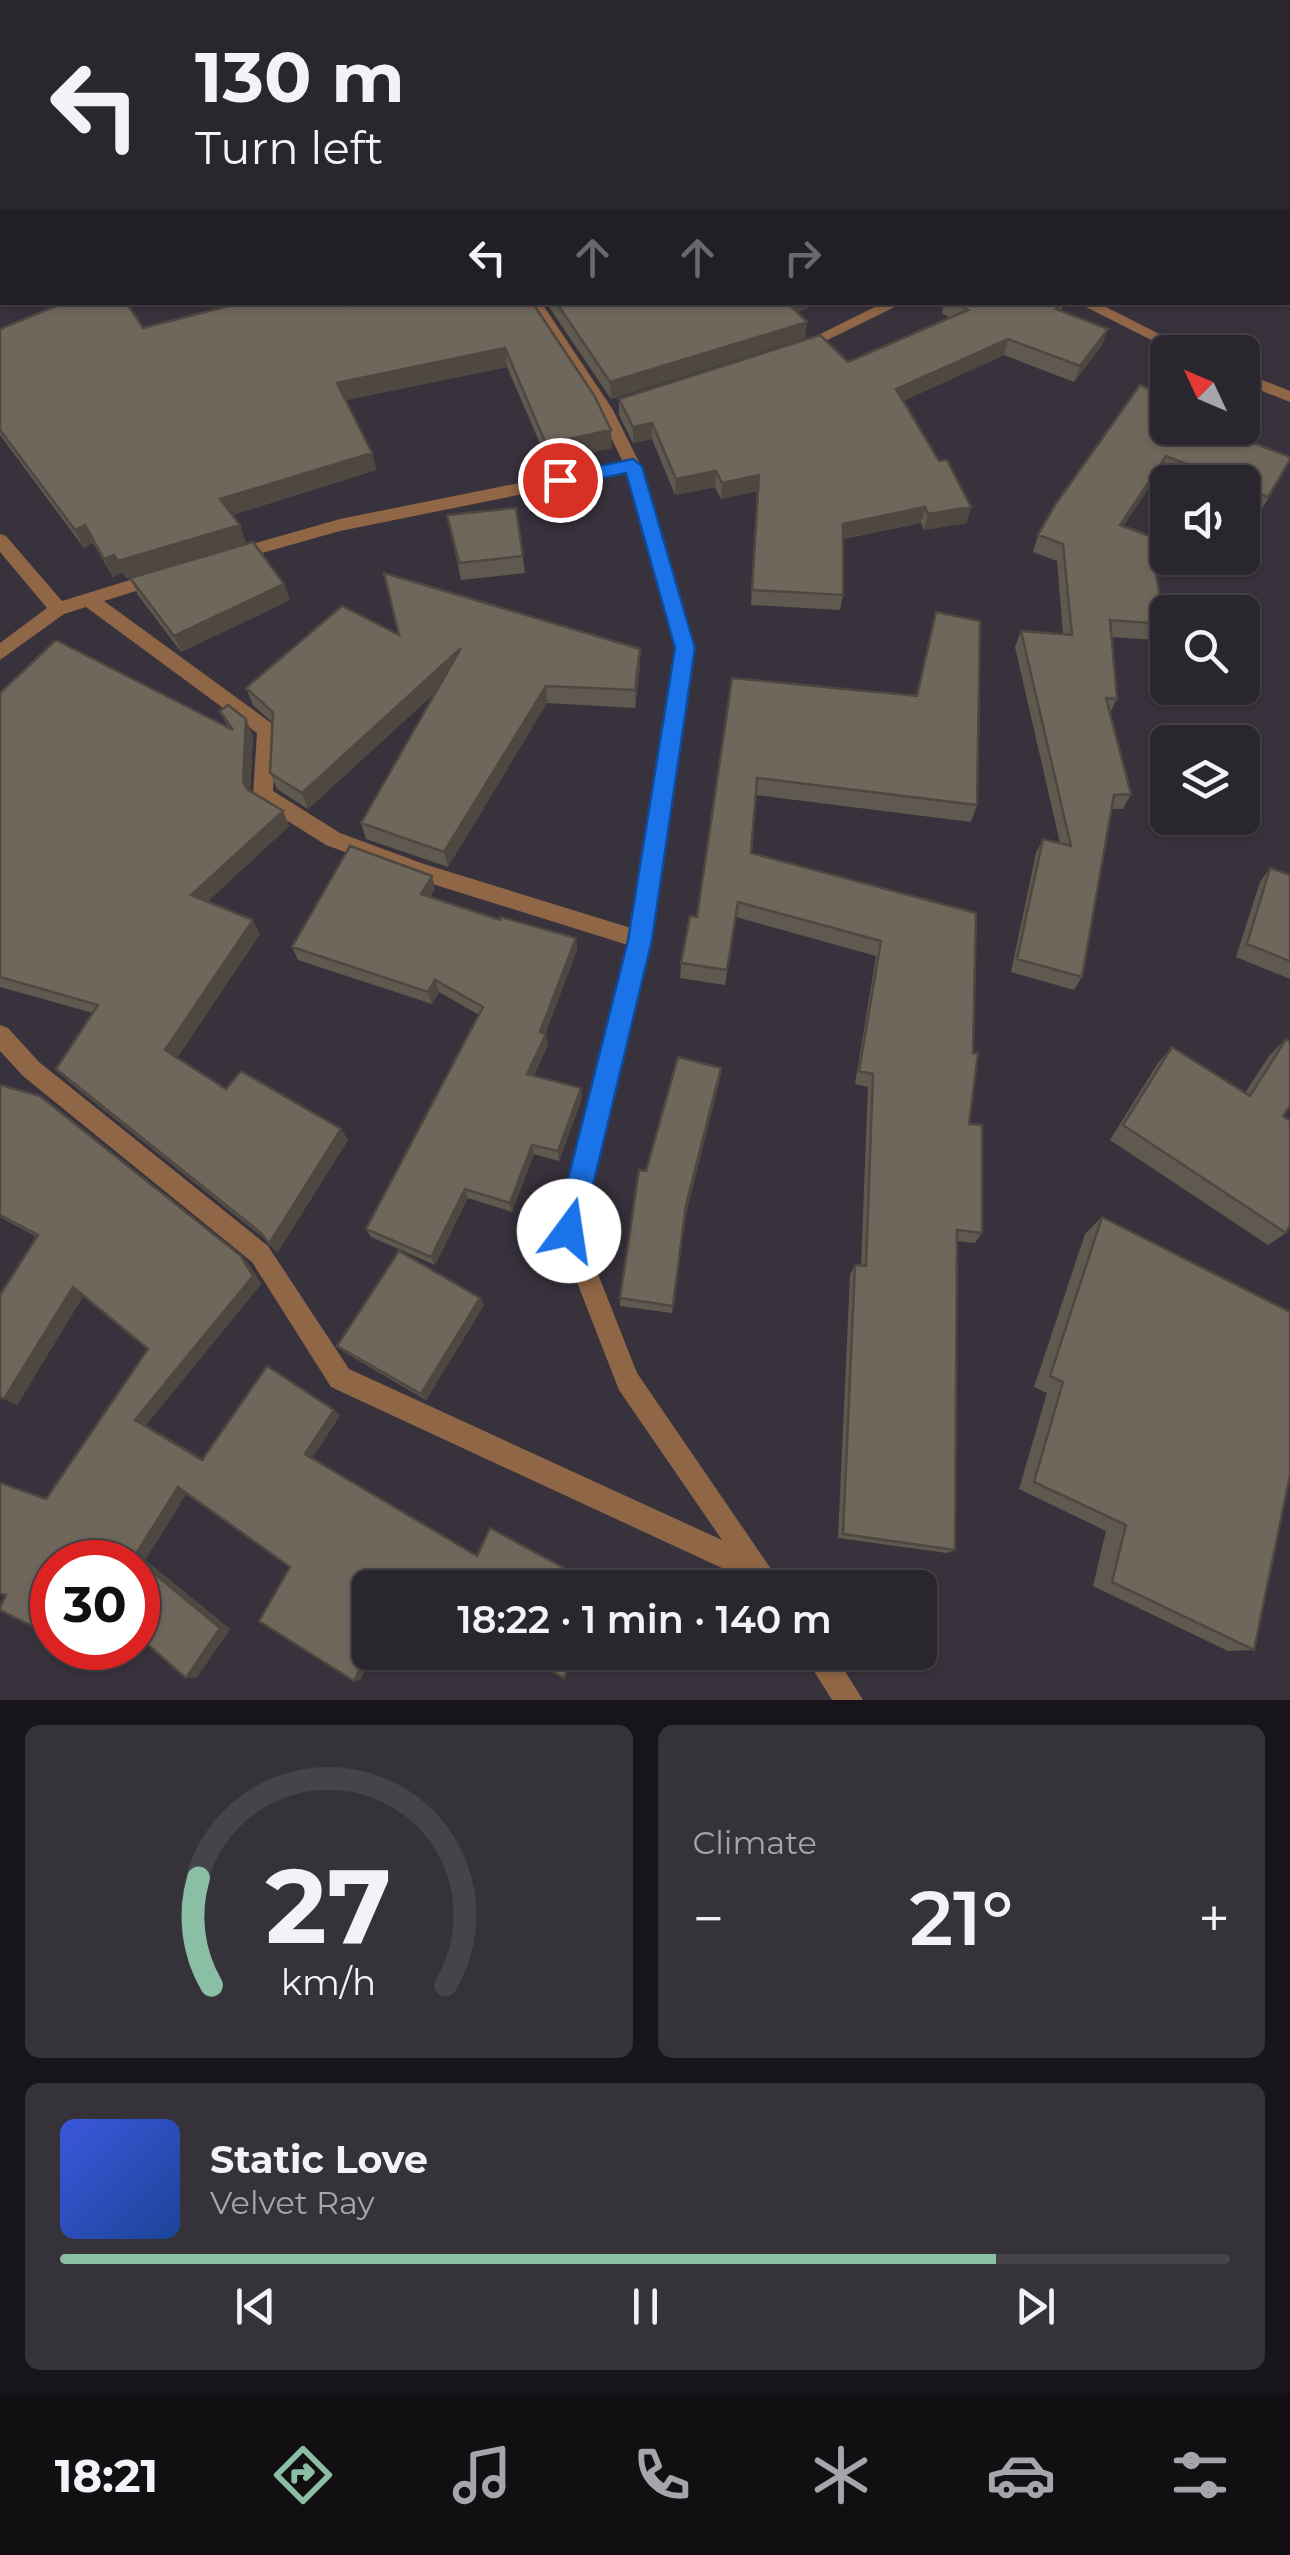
<!DOCTYPE html>
<html lang="en">
<head>
<meta charset="utf-8">
<style>
  body { margin:0; font-family:Montserrat,sans-serif; background:#36323a; color:#f1f3f6; height:100vh; display:flex; flex-direction:column; font-size:38px; white-space:nowrap }
  * { box-sizing:border-box; margin:0 }
  p { font-size:32px; color:#a5a5aa }
  .icon { flex:none; width:55px; height:55px; fill:none; stroke:currentColor; stroke-width:2; stroke-linecap:round; stroke-linejoin:round }
  .map { position:relative; height:1700px; overflow:hidden }
  .panel { display:flex; flex-direction:column; gap:25px; padding:25px; background:#171519; flex:1 }
  .panel>* { flex:none }
  .top-card { position:absolute; left:0px; top:0px; width:1290px; height:305px; box-shadow:0 2px 8px #0004,0 0 0 2px #46434a; background:#2a262e; color:#f1f3f6; overflow:hidden }
  .needle { width:65px; rotate:314deg }
  .fabs { position:absolute; left:1150px; top:335px; display:grid; gap:20px }
  .fabs a { display:grid; place-items:center; width:110px; height:110px; border-radius:15px; background:#2a262e; box-shadow:0 2px 8px #0004,0 0 0 2px #46434a; font-size:50px }
  .speed { position:absolute; left:30px; top:1540px; display:flex; gap:20px; font-size:50px; font-weight:700; text-align:center }
  .speed>* { display:grid; place-content:center; width:130px; height:130px; border-radius:50%; background:#2a262e; box-shadow:0 2px 8px #0004,0 0 0 2px #46434a; line-height:1 }
  .speed .limit { border:15px solid #d22; background:#fff; color:#111 }
  .pin { position:absolute; display:grid; place-items:center; width:85px; height:85px; color:#fff; margin:-42px; border:5px solid #fff; border-radius:50%; box-shadow:0 2px 10px #0007 }
  .me { position:absolute; width:110px; margin:-55px; rotate:14deg; stroke-linejoin:round; filter:drop-shadow(0 0 8px #0008) }
  .turn { display:flex; align-items:center; gap:35px; height:210px; padding:0 30px; font-size:45px }
  .turn .icon { width:130px; height:130px; stroke-width:2.5 }
  .turn b { display:block; font-size:70px; line-height:85px }
  .lanes { display:flex; align-items:center; height:95px; padding:0 30px; background:#0003; justify-content:center; gap:50px; direction:ltr }
  .lanes .off { opacity:.35 }
  .big { font-size:75px; font-weight:600; line-height:1.1 }
  .panel .tile { flex:1; display:flex; flex-direction:column; justify-content:center; gap:15px; min-width:0; padding:0 35px; border-radius:15px; background:#36323a }
  .panel .dial { align-items:center; gap:0 }
  .dial svg { height:260px; overflow:visible; fill:none; stroke:#46434a; stroke-width:7; stroke-linecap:round; text-anchor:middle }
  .dial text { fill:#f1f3f6; stroke:none }
  .song { display:flex; align-items:center; gap:30px }
  .cover { width:120px; height:120px; border-radius:15px; background:linear-gradient(135deg,hsl(230 70% 55%),hsl(220 70% 35%)) }
  .played { height:10px; border-radius:5px; background:linear-gradient(90deg,#8abfa5 80%,#46434a 80%) }
  .keys { display:flex; justify-content:space-around; direction:ltr }
  .heat { display:flex; justify-content:space-between; align-items:center; font-size:55px; direction:ltr }
  .panel .tiles { flex:1; display:grid; gap:25px; grid-template-columns:1fr 1fr }
  .tile:last-child { grid-column:span 2 }
  .trip { position:absolute; left:352px; top:1570px; width:585px; height:100px; border-radius:15px; background:#2a262e; box-shadow:0 2px 8px #0004,0 0 0 2px #46434a; font-weight:600; line-height:100px; text-align:center }
  .tabs { display:flex; height:160px; justify-content:space-around; align-items:center; background:#110f12; color:#a5a5aa }
  .tabs .icon { width:70px; height:70px }
  .tabs .active { color:#8abfa5 }
  .tabs b { font-size:45px; color:#f1f3f6 }
  .map>svg:first-child { display:block }
</style>
</head>
<body>
<div class="map">
<svg width="1290" height="1700" viewBox="0 0 1290 1700">
  <rect width="100%" height="100%" fill="#38323d"/>
  <g fill="none" stroke-linecap="round" stroke-linejoin="round">
    <path fill="#8f6646" fill-rule="evenodd" d="M395,0H407V2H395Z
      M1176,0H1188L1189,2H1177Z
      M526,302H541L613,410L641,466L694,648L650,940L581,1231L637,1373L784,1588H755L750,1581L331,1387L252,1262L23,1076L0,1051V1025L8,1028L39,1062L268,1246L349,1369L722,1540L619,1390L557,1231L628,945L423,881L326,845L256,801L253,795L257,733L86,607L64,614L0,660V643L47,608L0,552V534L6,536L62,601L159,571L165,572L168,577L165,582L104,601L274,725L276,730L273,791L340,833L424,864L631,928L676,648L627,473L340,531L230,562L221,556L224,552L340,519L623,462L598,411Z
      M885,302H905L807,350H797L794,347Z
      M1076,302H1096L1195,352H1175Z
      M1242,372L1290,391V402L1242,383Z
      M802,1652H833L863,1700H832Z"/>
  </g>
  <path fill="#60594f" d="M532,302L612,448L548,462L507,367L346,400L372,453L376,470L232,515L246,543L126,578L123,572L113,577L93,543L84,548L0,435V329L143,328L351,306Z
    M548,302H822L797,312L805,338L611,399L549,307Z
    M944,302H1064L1061,311L1102,345L1074,382L1004,355L903,401L967,523L924,530L921,523L843,539V595L840,610L751,605L757,491L721,499L715,487L675,495L652,439L633,443L619,415V399L848,362L950,318L942,313Z
    M1168,428L1282,475L1259,514L1242,507V482H1182L1159,473L1123,526L1164,624L1156,640L1112,637L1117,699L1110,713L1131,794L1123,809H1111L1082,977L1074,990L1011,972L1036,853L1043,839L1060,843L1015,647L1021,631L1063,634L1057,561L1033,552L1038,535Z
    M516,508L525,573L461,580L447,515Z
    M130,578L290,600L181,652L138,595Z
    M936,612L977,805L971,822L756,795L751,853L976,913L969,1124L982,1233L975,1243L957,1241L955,1550L947,1553L838,1538L850,1275L855,1265L861,1266L868,1087L855,1084L876,956L736,917L725,985L680,978L681,963L697,917L732,678L916,695Z
    M399,635L640,666L635,708L547,703L448,867L366,839L361,823L437,691L308,809L277,789L270,773L272,722L253,705L246,688Z
    M0,693L228,727L220,711L253,735L250,790L283,811L289,826L208,901L260,934L177,1058L226,1089L341,1129L348,1140L277,1253L266,1240L68,1081L56,1069L93,1013L0,987Z
    M1270,868L1290,875V979L1236,957L1260,882Z
    M435,889L430,897L577,950L545,1034L548,1045L534,1075L582,1098L559,1161L534,1154L512,1212L468,1198L435,1265L371,1237L366,1229L479,1015L439,992L432,1004L298,960L292,947Z
    M1286,1039L1283,1116L1286,1233L1268,1245L1110,1140L1158,1063L1172,1047L1245,1093L1269,1056Z
    M721,1068L720,1079L686,1214L672,1313L620,1306V1298L646,1171Z
    M0,1085L241,1256L249,1265L261,1284L146,1425L203,1459L334,1410L340,1415L312,1458L477,1556L602,1587L370,1588V1652H375L360,1680L354,1681L290,1567L186,1494L145,1560L230,1629L197,1677L186,1678L138,1562L6,1595L47,1499L148,1349L83,1296L17,1405L37,1237L0,1217Z
    M1102,1217L1254,1650L1228,1651L1093,1586L1106,1531L1019,1489L1047,1393L1034,1387L1085,1234Z
    M480,1298L484,1305L426,1400L344,1352L337,1346Z"/>
  <path fill="#4e4840" d="M2,263V284L0,285V264Z
    M785,302H822L784,317Z
    M807,322L805,338L611,399L610,382Z
    M1108,329L1102,345L1074,382L1080,366Z
    M1008,339L1004,355L893,405L896,389Z
    M505,348L507,367L341,401L337,383Z
    M652,423V439L633,443V427Z
    M611,430L612,448L548,462L546,444Z
    M372,453L376,470L226,517L220,499Z
    M1166,456L1159,473L1113,542L1120,525Z
    M716,471L715,487L675,495L676,479Z
    M759,475L757,491L721,499L722,483Z
    M925,507L921,523L841,539L843,524Z
    M971,507L967,523L924,530L928,514Z
    M85,525L93,543L84,548L75,530Z
    M240,525L246,543L126,578L118,561Z
    M114,555L123,572L113,577L104,559Z
    M284,584L290,600L181,652L174,636Z
    M461,648L464,666L308,809L302,793Z
    M640,649V666L635,708V690Z
    M546,686L547,703L448,867L444,852Z
    M246,719L253,735L250,797L243,781Z
    M283,811L289,826L199,909L191,895Z
    M432,876L435,889L424,907L421,894Z
    M253,920L260,934L174,1062L165,1050Z
    M576,938L577,950L541,1043L540,1032Z
    M435,980L439,992L432,1004L428,992Z
    M546,1034L548,1045L529,1084L527,1074Z
    M721,1068L720,1079L686,1214L672,1313L686,1205Z
    M581,1088L582,1098L559,1161L558,1151Z
    M341,1129L348,1140L277,1253L269,1244Z
    M532,1145L534,1154L512,1212L510,1203Z
    M465,1189L468,1198L435,1265L431,1257Z
    M241,1256L249,1265L261,1284L146,1425L212,1465L135,1420Z
    M73,1287L84,1295L17,1405L4,1399Z
    M480,1298L484,1305L426,1400L421,1394Z
    M334,1410L340,1415L312,1459L305,1454Z
    M178,1487L188,1491L145,1560L230,1629L197,1677L186,1678L134,1557Z
    M83,1648H96L94,1651H81Z
    M370,1650V1652H375L360,1680L354,1681Z"/>
  <path fill="#70675c" stroke="#4e4840" stroke-width="2.5" d="M0,0H367L368,2H2V263L0,264Z
    M426,0H789L788,2H426Z
    M909,0H1180L1179,2H908Z
    M1267,0H1290V245L1288,248V2H1267Z
    M66,302H126L143,328L244,302H349L351,306L365,302H532L594,395L611,430L546,444L505,348L337,383L372,453L220,499L240,525L118,561L114,555L104,559L85,525L75,530L0,430V329Z
    M556,302H787L807,322L610,382Z
    M955,302H1063L1056,309L1108,329L1080,366L1008,339L896,389L939,461L947,460L971,507L928,514L925,507L843,524V595L752,590L759,475L722,483L716,471L676,479L652,423L633,427L619,399L820,335L848,362L968,310Z
    M1140,385L1168,396V428H1214L1290,457V460L1268,497L1242,487V482H1232L1166,456L1120,525L1150,536L1164,624L1110,620L1117,699L1106,698L1131,794L1114,795L1082,977L1017,959L1043,839L1071,846L1021,631L1072,635L1063,544L1038,535L1055,505Z
    M516,508L523,556L459,563L447,515Z
    M253,542L284,584L174,636L130,578Z
    M384,573L640,649L635,690L546,686L444,852L361,823L461,648L302,793L270,773L273,712L246,688L342,606L399,635Z
    M936,612L980,621L977,805L757,778L751,853L976,913L973,1053H978L969,1124L982,1125V1233L957,1230L955,1550L843,1534L855,1265L866,1266L873,1074L859,1071L881,941L738,902L727,970L681,963L690,916L697,917L732,678L917,696Z
    M56,640L233,730L220,711L228,705L246,719L243,781L247,789L283,811L191,895L253,920L165,1050L226,1089L241,1071L341,1129L269,1244L262,1234L56,1069L98,1005L0,977V693Z
    M350,846L432,876L421,894L500,920L501,917L576,938L540,1032L546,1034L527,1074L581,1088L558,1151L532,1145L510,1203L465,1189L431,1257L366,1229L483,1007L435,980L428,992L292,947Z
    M1270,868L1290,875V961L1247,944Z
    M1286,1039L1290,1042V1106L1283,1116L1290,1121V1225L1286,1233L1123,1125L1172,1047L1250,1096Z
    M678,1057L721,1068L686,1205L673,1306L620,1298L639,1170L646,1171Z
    M0,1085L40,1096L241,1256L253,1276L135,1420L202,1460L267,1366L334,1410L305,1454L477,1556L490,1528L601,1588H370V1650L354,1681L259,1621L290,1567L178,1487L134,1557L220,1628L186,1678L138,1636V1562H52V1636L0,1610V1607L6,1595L0,1593V1483L46,1499L148,1349L73,1287L4,1399L0,1397V1295L38,1235L0,1215Z
    M1102,1217L1290,1312V1475L1254,1650L1112,1582L1126,1525L1034,1482L1063,1382L1050,1376Z
    M399,1251L480,1298L421,1394L337,1346Z
    M516,1652H574L564,1678Z"/>
  <path fill="#1a73e8" stroke="#114b97" stroke-width="2.5" d="M633,459L642,466L695,648L652,940L582,1231L578,1240L569,1244L559,1240L555,1231L628,940L675,648L626,473L560,487L550,480L560,474Z"/>
</svg>
<div class="fabs">
<a><svg class="needle" viewBox="-14 -14 28 28"><path d="M0-13l5 13h-10z" fill="#e53935"/><path d="M0 13l5-13h-10z" fill="#a5a5aa"/></svg></a>
<a><svg class="icon" aria-label="sound" viewBox="0 0 24 24"><path d="M4 9h4l5-4v14l-5-4H4zM17 9q2 3 0 6"/></svg></a>
<a><svg class="icon" aria-label="search" viewBox="0 0 24 24"><circle cx="10" cy="10" r="6"/><path d="M15 15l6 6"/></svg></a>
<a><svg class="icon" aria-label="layers" viewBox="0 0 24 24"><path d="M12 4l9 5-9 5-9-5zM3 14l9 5 9-5"/></svg></a>
</div>
<div class="speed"><div class="limit">30</div></div>
<div class="pin" style="left:560px;top:480px;background:#d93025"><svg class="icon" aria-label="arrive" viewBox="0 0 24 24"><path d="M6 21V4h12l-3 4 3 4H6"/></svg></div>
<svg class="me" style="left:569px;top:1231px" viewBox="-20 -20 40 40"><circle r="19" fill="#fff"/><path d="M0-13L10 11 0 6-10 11z" fill="#1a73e8"/></svg>
<div class="trip">18:22 · 1 min · 140 m</div>
<div class="top-card">
<div class="turn"><svg class="icon" aria-label="left" viewBox="0 0 24 24"><path d="M17 20v-9H6M10 6l-5 5 5 5"/></svg><div><b>130 m</b>Turn left</div></div>
<div class="lanes"><svg class="icon" aria-label="left" viewBox="0 0 24 24"><path d="M17 20v-9H6M10 6l-5 5 5 5"/></svg><svg class="icon off" aria-label="ahead" viewBox="0 0 24 24"><path d="M12 20V5M6 11l6-6 6 6"/></svg><svg class="icon off" aria-label="ahead" viewBox="0 0 24 24"><path d="M12 20V5M6 11l6-6 6 6"/></svg><svg class="icon off" aria-label="right" viewBox="0 0 24 24"><path d="M7 20v-9h11M14 6l5 5-5 5"/></svg></div>
</div>
</div>
<section class="panel">
<div class="tiles">
<div class="tile dial"><svg viewBox="0 0 100 80">
<path d="M14 69A42 42 0 1 1 86 69"/>
<path d="M14 69A42 42 0 0 1 10 36" stroke="#8abfa5"/>
<text x="50" y="56" font-size="32" font-weight="700">27</text>
<text x="50" y="72" font-size="11">km/h</text>
</svg></div>
<div class="tile"><p>Climate</p>
<div class="heat"><a>−</a><b class="big">21°</b><a>+</a></div>
</div>
<div class="tile">
<div class="song"><i class="cover"></i><div><b>Static Love</b><p>Velvet Ray</p></div></div>
<div class="played"></div>
<div class="keys"><svg class="icon" aria-label="previous" viewBox="0 0 24 24"><path d="M18 5L8 12l10 7zM5 5v14"/></svg><svg class="icon" aria-label="pause" viewBox="0 0 24 24"><path d="M8 5v14M16 5v14"/></svg><svg class="icon" aria-label="next" viewBox="0 0 24 24"><path d="M6 5l10 7-10 7zM19 5v14"/></svg></div>
</div>
</div>
</section>
<nav class="tabs">
<b>18:21</b>
<svg class="icon active" aria-label="directions" viewBox="0 0 24 24"><path d="M12 3l9 9-9 9-9-9zM9 14v-3h6M13 9l2 2-2 2"/></svg>
<svg class="icon" aria-label="music" viewBox="0 0 24 24"><path d="M9 18V5l10-2v13"/><circle cx="6" cy="18" r="3"/><circle cx="16" cy="16" r="3"/></svg>
<svg class="icon" aria-label="phone" viewBox="0 0 24 24"><path d="M5 4h4l2 5-3 2q2 4 5 5l2-3 5 2v4C11 20 4 13 5 4z"/></svg>
<svg class="icon" aria-label="climate" viewBox="0 0 24 24"><path d="M12 3v18M4 7l16 10M4 17L20 7"/></svg>
<svg class="icon" aria-label="car" viewBox="0 0 24 24"><path d="M5 17H2v-5l4-1 3-4h7l3 4 3 1v5h-3M9 17h6M6 11h13"/><circle cx="7" cy="17" r="2"/><circle cx="17" cy="17" r="2"/></svg>
<svg class="icon" aria-label="filters" viewBox="0 0 24 24"><path d="M4 7h16M4 17h16"/><circle cx="9" cy="7" r="2"/><circle cx="15" cy="17" r="2"/></svg>
</nav>
</body>
</html>
